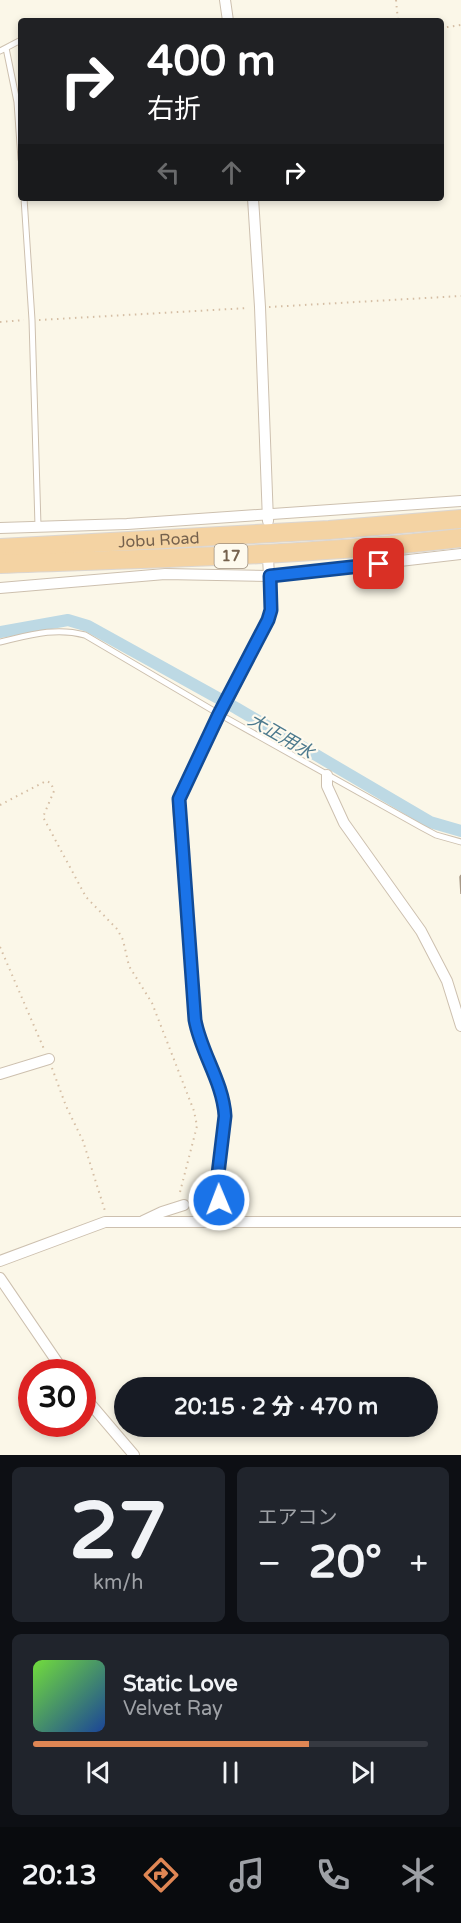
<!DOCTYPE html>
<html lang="ja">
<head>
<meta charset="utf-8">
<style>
  body { margin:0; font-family:"Varela Round","Noto Sans JP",sans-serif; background:#20242c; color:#f1f3f6; height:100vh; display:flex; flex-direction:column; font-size:22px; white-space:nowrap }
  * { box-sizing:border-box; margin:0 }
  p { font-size:20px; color:#9ea1a6 }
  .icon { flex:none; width:33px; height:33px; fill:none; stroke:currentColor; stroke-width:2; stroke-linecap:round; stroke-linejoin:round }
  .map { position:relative; height:1455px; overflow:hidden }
  .sheet { display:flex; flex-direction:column; gap:12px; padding:12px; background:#0d0f14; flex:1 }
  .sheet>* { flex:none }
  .hud { position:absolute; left:18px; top:18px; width:426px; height:183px; border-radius:6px; box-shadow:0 3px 9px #0003; background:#202124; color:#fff; overflow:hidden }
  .speed { position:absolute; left:18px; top:1359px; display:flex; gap:12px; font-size:30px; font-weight:700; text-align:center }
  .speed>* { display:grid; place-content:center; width:78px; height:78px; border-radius:50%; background:#171b24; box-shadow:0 3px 9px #0003; line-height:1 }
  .speed .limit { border:9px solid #d22; background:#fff; color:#111 }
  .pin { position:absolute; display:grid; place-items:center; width:51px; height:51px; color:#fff; margin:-26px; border-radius:12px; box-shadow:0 3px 9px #0006 }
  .me { position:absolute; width:66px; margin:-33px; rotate:359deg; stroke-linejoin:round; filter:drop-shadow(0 0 4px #0008) }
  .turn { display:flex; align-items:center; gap:21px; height:126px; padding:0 30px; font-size:27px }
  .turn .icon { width:78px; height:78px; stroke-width:2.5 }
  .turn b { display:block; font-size:42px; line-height:51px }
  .lanes { display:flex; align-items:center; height:57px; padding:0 30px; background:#0003; justify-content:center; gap:30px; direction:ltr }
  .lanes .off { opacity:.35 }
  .big { font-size:45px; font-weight:800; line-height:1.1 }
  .sheet .widget { flex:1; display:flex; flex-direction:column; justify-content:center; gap:9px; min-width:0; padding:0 21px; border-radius:9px; background:#20242c }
  .sheet .dial { align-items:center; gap:0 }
  .dial b { font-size:78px; line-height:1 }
  .song { display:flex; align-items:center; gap:18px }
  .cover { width:72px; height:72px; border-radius:9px; background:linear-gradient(135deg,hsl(100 70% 55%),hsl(220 70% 35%)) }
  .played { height:6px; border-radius:3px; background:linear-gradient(90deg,#df8654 70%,#363941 70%) }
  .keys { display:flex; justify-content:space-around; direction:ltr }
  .heat { display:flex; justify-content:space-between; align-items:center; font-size:33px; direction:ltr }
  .sheet .tiles { flex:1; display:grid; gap:12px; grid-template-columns:1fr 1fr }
  .widget:last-child { grid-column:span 2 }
  .trip { position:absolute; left:114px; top:1377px; width:324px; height:60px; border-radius:30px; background:#171b24; box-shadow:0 3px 9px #0003; font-weight:800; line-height:60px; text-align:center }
  .tabs { display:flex; height:96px; justify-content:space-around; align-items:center; background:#090b0e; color:#9ea1a6 }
  .tabs .icon { width:42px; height:42px }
  .tabs .active { color:#df8654 }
  .tabs b { font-size:27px; color:#f1f3f6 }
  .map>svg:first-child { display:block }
</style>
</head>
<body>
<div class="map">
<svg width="461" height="1455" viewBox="0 0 461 1455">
  <rect width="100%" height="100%" fill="#fbf7e8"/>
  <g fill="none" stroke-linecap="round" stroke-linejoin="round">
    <path stroke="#bdd9e4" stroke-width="12" d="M0,632L68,620L88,626L236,708L430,822L461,831"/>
  </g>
  <path fill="#f0dac1" stroke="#a89987" stroke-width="1.5" d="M461,875V894L460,877Z"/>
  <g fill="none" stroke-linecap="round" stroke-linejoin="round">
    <defs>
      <path id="service" d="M6,48L17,102L21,159
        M0,51L21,40
        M24,198L32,320L38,526
        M0,642C30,635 55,627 85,635L219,714L421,827L436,835L461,842"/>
      <path id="minor" d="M225,0L228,21
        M253,198L260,307L268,521
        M0,528L127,524L461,501
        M0,588L165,574L270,576L461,554
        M327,775V786L344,823L421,931L447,981L461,1026
        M0,1074L49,1059
        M143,1221L162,1212L184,1205
        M222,1223L217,1185L225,1116C223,1082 201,1053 195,1020L178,805L180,795L268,620L271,610L268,558
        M0,1261L105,1222H461
        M0,1278L64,1372
        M82,1394L134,1455"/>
      <g id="trunk">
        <path id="s1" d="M0,548L329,530L461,519"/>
        <path d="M0,564C154,558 308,556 461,538"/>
      </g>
    </defs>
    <use href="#service" stroke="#cdc0af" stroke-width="7"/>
    <use href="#minor" stroke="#cdc0af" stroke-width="12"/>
    <use href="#trunk" stroke="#dbd6d1" stroke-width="20"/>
    <path stroke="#d5bea4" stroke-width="2" stroke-dasharray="1.5 4.5" stroke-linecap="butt" d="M396,0L398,21
      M441,28L461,25
      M269,307L461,296
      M39,320L248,308
      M0,322L24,320
      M0,805L46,781L51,783L54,791L43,817L86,897L117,929L123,940L129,966L152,1003L194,1111L197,1126L179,1196
      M0,947L44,1049
      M52,1068L66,1106L83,1141L105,1211"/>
    <use href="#service" stroke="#fff" stroke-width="5"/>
    <use href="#minor" stroke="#fff" stroke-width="10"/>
    <use href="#trunk" stroke="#f4d3a3" stroke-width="18"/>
  </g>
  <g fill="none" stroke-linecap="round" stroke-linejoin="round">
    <defs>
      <path id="route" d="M219,1200L218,1174L225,1116C223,1082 201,1053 195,1020L179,799L219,714L268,620L271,610L270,576L379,564"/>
    </defs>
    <use href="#route" stroke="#114b97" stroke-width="15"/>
    <use href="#route" stroke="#1a73e8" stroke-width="10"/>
  </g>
  <g text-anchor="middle" stroke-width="4.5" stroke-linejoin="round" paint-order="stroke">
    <rect fill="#fefaee" stroke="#9e8f7d" stroke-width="1.5" x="214.5" y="544" width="33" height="24" rx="4.5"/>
    <g font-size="15" font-weight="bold" fill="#75614d">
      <text x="231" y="561">17</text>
    </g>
    <g font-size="16" fill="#75614d" stroke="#fefaee">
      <text dy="6" stroke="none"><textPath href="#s1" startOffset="159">Jobu Road</textPath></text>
    </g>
    <g font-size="18" font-style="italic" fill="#4b798d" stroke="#fefaee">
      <text transform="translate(281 736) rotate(30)" y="6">大正用水</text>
    </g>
  </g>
</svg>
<div class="speed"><div class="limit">30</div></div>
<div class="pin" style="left:379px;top:564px;background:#d93025"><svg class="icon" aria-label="arrive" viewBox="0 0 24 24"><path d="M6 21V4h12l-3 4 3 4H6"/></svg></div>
<svg class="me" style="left:219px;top:1200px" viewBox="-20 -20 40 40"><circle r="17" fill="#1a73e8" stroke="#fff" stroke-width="3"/><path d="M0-11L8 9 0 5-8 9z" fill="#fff"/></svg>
<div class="trip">20:15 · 2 分 · 470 m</div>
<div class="hud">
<div class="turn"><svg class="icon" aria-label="right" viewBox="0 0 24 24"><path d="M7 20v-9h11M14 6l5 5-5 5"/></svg><div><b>400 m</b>右折</div></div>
<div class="lanes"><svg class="icon off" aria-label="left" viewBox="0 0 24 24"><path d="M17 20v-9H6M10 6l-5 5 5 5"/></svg><svg class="icon off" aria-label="ahead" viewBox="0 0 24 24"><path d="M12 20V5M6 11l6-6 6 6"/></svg><svg class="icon" aria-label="right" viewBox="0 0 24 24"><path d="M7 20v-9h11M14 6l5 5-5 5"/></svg></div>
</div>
</div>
<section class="sheet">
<div class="tiles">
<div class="widget dial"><b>27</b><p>km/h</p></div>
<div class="widget"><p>エアコン</p>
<div class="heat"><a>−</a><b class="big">20°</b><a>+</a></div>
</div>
<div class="widget">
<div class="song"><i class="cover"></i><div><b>Static Love</b><p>Velvet Ray</p></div></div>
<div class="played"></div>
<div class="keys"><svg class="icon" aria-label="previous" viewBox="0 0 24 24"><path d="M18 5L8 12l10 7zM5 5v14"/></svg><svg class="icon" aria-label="pause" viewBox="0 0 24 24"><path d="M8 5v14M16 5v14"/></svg><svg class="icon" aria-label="next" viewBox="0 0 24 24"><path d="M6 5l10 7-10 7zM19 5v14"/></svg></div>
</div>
</div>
</section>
<nav class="tabs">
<b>20:13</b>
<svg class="icon active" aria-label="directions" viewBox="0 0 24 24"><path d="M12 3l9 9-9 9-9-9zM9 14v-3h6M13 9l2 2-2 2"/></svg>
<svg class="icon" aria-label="music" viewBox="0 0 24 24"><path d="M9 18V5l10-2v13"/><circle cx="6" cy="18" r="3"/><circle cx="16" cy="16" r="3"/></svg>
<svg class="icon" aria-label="phone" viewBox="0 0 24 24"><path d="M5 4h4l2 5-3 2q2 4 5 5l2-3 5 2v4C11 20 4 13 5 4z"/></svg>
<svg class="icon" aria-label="climate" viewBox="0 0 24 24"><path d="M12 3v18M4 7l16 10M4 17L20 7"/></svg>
</nav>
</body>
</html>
